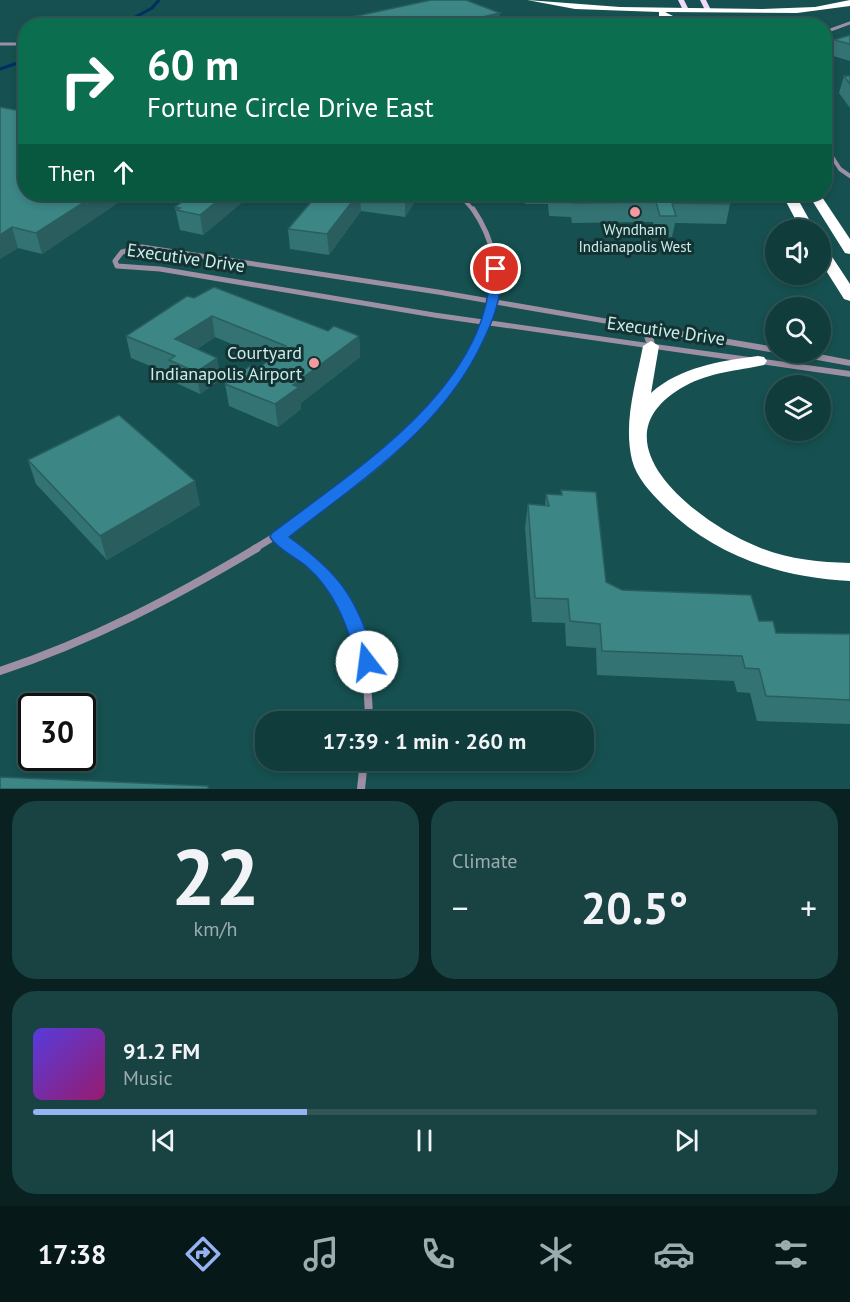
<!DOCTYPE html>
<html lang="en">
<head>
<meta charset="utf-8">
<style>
  body { margin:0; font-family:"PT Sans",sans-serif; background:#194343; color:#f1f3f6; height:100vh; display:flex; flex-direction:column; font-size:22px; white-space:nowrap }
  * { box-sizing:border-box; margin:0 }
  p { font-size:20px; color:#9cadaf }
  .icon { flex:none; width:33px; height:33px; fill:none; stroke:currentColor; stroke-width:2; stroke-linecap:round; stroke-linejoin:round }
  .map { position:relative; height:789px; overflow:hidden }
  .panel { display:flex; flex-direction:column; gap:12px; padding:12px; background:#092121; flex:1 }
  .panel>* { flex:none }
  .top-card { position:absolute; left:18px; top:18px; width:814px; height:183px; border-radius:24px; box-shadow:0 3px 9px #0003,0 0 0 2px #305656; background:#0b6e4f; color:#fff; overflow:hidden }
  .tools { position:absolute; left:765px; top:219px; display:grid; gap:12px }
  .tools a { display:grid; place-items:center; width:66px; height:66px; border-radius:50%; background:#103c3c; box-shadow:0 3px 9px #0003,0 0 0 2px #305656; font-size:30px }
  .speed { position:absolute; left:18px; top:693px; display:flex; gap:12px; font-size:30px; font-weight:700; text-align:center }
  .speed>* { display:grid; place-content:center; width:78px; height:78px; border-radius:50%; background:#103c3c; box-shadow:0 3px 9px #0003,0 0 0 2px #305656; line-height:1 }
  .speed .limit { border:3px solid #111; border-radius:9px; background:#fff; color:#111 }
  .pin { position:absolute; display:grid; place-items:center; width:51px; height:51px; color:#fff; margin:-26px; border:3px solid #fff; border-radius:50%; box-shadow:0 2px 6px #0007 }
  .me { position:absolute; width:66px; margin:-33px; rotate:345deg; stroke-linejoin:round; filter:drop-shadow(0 0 4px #0008) }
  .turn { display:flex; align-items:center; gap:21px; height:126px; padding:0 30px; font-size:27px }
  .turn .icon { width:78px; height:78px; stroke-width:2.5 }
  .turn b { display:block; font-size:42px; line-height:51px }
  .then { display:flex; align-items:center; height:57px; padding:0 30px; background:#0003; gap:12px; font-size:22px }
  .big { font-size:45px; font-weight:700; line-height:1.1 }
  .panel .tile { flex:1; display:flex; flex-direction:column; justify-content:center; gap:9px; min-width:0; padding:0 21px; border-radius:24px; background:#194343 }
  .panel .dial { align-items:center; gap:0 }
  .dial b { font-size:78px; line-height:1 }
  .song { display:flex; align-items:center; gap:18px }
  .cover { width:72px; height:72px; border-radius:9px; background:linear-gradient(135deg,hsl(250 70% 55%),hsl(320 70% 35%)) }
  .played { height:6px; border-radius:3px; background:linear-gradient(90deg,#95b2f1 35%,#305656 35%) }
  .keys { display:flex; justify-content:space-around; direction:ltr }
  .heat { display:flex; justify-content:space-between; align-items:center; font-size:33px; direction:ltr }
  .panel .tiles { flex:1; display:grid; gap:12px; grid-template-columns:1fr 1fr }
  .tile:last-child { grid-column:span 2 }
  .trip { position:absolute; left:255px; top:711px; width:339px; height:60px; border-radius:24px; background:#103c3c; box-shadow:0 3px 9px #0003,0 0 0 2px #305656; font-weight:700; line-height:60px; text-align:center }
  .tab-bar { display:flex; height:96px; justify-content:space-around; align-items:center; background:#061818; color:#9cadaf }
  .tab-bar .icon { width:42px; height:42px }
  .tab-bar .current { color:#95b2f1 }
  .tab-bar b { font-size:27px; color:#f1f3f6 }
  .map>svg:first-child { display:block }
</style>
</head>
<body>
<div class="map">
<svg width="850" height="789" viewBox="0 0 850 789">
  <rect width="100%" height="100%" fill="#165050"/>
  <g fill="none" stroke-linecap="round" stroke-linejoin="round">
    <path stroke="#012f61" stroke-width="3" d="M119,26L152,8L159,0
      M0,69L26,60"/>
    <path stroke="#9e90a4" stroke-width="3" d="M825,32L850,23
      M0,44H26"/>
    <path stroke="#9e90a4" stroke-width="4" d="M825,146L840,169L850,176
      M459,194L474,211"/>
    <path stroke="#9e90a4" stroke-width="5" d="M646,328L438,292L142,247L122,252L115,261L117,266L160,269L434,315L651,346
      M468,360C497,308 509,262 473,209"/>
    <path stroke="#9e90a4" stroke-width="7" d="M278,537L294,549
      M254,549C335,501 422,442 469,358"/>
    <path stroke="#9e90a4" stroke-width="8" d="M292,548C355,595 368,647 369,722
      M0,671C91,641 175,597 257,548
      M361,789L364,760"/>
    <path fill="#9e90a4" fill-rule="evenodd" d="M646,325L776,347V352H778L776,353L652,332L655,344L850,371V377L648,348L641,328Z
      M785,352H809L850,360V366L790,355Z"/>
    <path fill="#f1dafb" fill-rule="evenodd" d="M678,0H684L690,12H684Z
      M700,0H706L712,12H706Z"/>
    <path fill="#fff" fill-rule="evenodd" d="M527,0L620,7L762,9L815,7L850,0V6L797,13L665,12L693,26H680L659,16V12L575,9Z
      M782,194H795L815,230H801Z
      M808,194H820L850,239V254L845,253Z
      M820,245L825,246L850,284V301L844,299L820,261Z
      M651,341L659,346L651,393C680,367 720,361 758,356L764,357L767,361L764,365C737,371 710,372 685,386C589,439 697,522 756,546C786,559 818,562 850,563V581C780,578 713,555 663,505C651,493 636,477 632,460C623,422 636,383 643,346Z"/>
  </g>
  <path fill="#347373" d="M850,35V61L830,55L834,40Z
    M844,76H850V108L839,93Z
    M0,107L26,194H131L42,254L18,248L0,259Z
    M252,194L203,235L180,230L175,207Z
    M318,194H416V200L405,217L361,211L329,255L290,249L288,229Z
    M524,194H726L730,204L726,224L675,223L672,237L656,236L653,222L572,223L571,217L549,216L548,204H525Z
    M194,298L328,331L359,336L360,357L301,403V409L278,427L229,406L225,384L258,369L269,360L215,337L197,349L221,379L200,394L174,382L172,375L131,358L126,336Z
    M28,460L200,505L107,560L36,484Z
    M561,490L606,582L622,590L759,621L776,633L850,634V724L757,721L750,693L737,692L734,681L597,675L596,648L566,646L565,623L532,622L525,528L528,504L545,506L546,494L561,495Z"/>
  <path fill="#2a5e5e" d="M500,13L499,26H443Z
    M97,194H131L42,254L36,233Z
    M226,194H252L203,235L200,215Z
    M358,194H360L361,211L329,255L327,234Z
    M407,194H416V200L405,217V198Z
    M12,227L18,248L0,259V235Z
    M212,316L215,337L179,360L175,339Z
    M359,336L360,357L301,403V409L278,427L275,404L293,385Z
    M217,358L221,379L200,394L196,372Z
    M195,481L200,505L107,560L100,536Z"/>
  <path fill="#3c8686" stroke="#2a5e5e" stroke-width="1.5" d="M431,0H466L500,13L443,26H310Z
    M850,35V44L834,40Z
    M844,76H850V84Z
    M0,107L26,112V194H97L36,233L12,227L0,235Z
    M193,194H226L200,215L176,210L180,208L175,207Z
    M318,194H358L327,234L288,229Z
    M373,194H407L405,198Z
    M550,194H726L730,204L672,203L676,216H660L656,202L574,203L573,197H551Z
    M214,287L328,331L334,326L359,336L293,385L299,387L275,404L225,384L250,366L258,369L286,346L212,316L175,339L217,358L196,372L169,360L175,356L126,336L187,296L194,298Z
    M119,415L195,481L100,536L28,460Z
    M561,490L596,492L606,582L622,590L751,595L759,621H773L776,633L850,634V700L766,696L759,669L745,668L742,656L602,651L600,624L570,621L568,599L535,598L528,504L549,506L546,494L562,495Z
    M0,777L208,786V789H0Z"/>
  <path fill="#1a73e8" stroke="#114b97" stroke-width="1.5" d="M496,266L501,269C502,295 495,316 484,339C444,427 363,479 289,537C343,576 357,599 376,662L373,668L367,670L360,668L358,662C347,626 336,592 306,566C295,557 277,549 270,537L272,533C355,470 491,385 490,269Z"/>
  <g fill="#f49aa1" stroke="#143232" stroke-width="2">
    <circle cx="635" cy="212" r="6"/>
    <circle cx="314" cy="363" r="6"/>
  </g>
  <g text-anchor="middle" stroke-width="6" stroke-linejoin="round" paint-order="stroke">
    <g font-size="15" fill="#cbeeed" stroke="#143232">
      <text x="635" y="235">Wyndham<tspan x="635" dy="17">Indianapolis West</tspan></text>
    </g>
    <g font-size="18" fill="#cbeeed" stroke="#143232">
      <text transform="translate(186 258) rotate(8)" y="6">Executive Drive</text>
      <text transform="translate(666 331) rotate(8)" y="6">Executive Drive</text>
    </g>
    <g font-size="18" fill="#cbeeed" stroke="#143232" text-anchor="end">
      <text x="302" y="359">Courtyard<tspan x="302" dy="21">Indianapolis Airport</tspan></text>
    </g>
  </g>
</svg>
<div class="tools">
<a><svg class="icon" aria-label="sound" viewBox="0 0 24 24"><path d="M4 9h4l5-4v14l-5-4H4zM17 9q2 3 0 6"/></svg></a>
<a><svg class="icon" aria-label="search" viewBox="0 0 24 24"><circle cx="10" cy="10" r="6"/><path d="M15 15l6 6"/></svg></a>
<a><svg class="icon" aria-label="layers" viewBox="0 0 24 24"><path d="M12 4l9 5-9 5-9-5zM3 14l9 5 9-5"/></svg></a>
</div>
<div class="speed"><div class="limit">30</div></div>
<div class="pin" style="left:496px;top:269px;background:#d93025"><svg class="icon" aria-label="arrive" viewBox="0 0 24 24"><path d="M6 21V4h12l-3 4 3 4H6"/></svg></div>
<svg class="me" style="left:367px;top:662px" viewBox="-20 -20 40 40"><circle r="19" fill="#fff"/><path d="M0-13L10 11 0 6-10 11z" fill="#1a73e8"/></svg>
<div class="trip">17:39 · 1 min · 260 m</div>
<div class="top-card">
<div class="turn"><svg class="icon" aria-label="right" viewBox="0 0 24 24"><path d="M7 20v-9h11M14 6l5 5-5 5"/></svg><div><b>60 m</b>Fortune Circle Drive East</div></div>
<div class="then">Then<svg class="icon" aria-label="ahead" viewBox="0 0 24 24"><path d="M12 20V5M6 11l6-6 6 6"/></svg></div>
</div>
</div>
<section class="panel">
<div class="tiles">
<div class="tile dial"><b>22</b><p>km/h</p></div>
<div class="tile"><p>Climate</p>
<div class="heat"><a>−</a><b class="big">20.5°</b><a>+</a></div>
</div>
<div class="tile">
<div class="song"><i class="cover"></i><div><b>91.2 FM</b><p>Music</p></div></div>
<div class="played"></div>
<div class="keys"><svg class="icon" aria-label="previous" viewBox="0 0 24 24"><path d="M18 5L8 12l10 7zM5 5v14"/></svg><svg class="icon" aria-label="pause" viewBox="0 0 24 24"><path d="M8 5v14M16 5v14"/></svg><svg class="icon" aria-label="next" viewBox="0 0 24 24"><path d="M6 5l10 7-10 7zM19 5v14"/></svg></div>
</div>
</div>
</section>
<nav class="tab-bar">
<b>17:38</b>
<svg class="icon current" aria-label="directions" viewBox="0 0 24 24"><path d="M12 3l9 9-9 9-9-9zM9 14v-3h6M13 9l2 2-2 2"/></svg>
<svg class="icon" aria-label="music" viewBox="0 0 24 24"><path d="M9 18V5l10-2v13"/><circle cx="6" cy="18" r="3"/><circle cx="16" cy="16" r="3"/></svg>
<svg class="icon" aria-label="phone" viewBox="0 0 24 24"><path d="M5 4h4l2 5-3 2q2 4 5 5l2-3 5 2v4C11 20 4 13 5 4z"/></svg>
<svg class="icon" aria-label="climate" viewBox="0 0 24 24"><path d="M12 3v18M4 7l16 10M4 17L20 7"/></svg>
<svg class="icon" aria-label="car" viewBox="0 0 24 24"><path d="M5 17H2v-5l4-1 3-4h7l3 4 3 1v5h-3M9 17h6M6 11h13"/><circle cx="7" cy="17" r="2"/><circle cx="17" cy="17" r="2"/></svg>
<svg class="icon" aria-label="filters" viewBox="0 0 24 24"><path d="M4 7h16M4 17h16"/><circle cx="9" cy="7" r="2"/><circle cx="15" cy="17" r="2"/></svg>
</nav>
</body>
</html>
